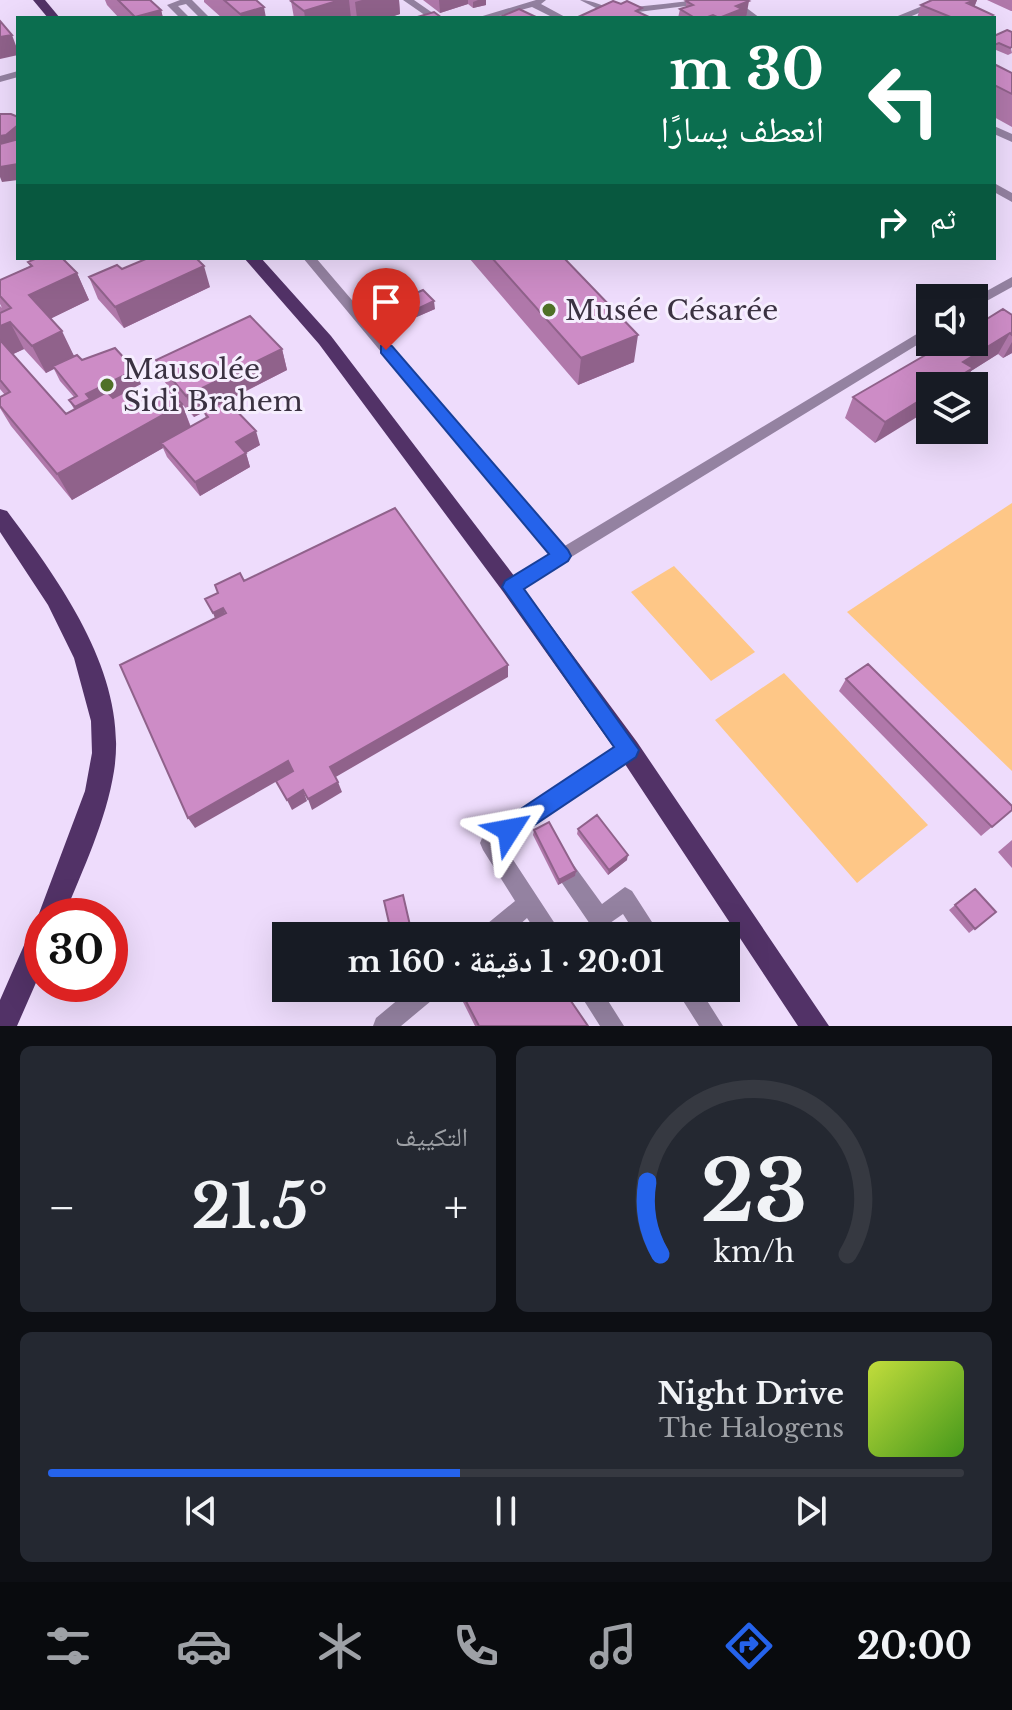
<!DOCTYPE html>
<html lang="ar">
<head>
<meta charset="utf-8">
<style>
  body { margin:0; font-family:"Libre Baskerville","Noto Naskh Arabic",serif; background:#242831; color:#f1f3f6; direction:rtl; height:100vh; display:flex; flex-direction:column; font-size:30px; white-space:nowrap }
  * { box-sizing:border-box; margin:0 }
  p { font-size:26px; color:#9ea1a6 }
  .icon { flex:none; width:44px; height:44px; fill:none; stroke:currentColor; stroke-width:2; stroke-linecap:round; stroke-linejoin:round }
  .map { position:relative; height:1026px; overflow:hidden; direction:ltr }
  .details { display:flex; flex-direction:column; gap:20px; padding:20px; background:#0d0f14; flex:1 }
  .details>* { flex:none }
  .top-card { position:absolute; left:16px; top:16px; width:980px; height:244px; border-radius:0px; box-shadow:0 8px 32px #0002; direction:rtl; background:#0b6e4f; color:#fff; overflow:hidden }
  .controls { position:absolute; left:916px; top:284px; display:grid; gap:16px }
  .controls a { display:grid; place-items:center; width:72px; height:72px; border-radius:0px; background:#171b24; box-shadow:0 8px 32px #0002; font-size:40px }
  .speed { position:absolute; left:24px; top:898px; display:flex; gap:16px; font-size:40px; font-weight:700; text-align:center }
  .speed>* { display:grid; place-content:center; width:104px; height:104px; border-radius:50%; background:#171b24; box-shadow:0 8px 32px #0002; line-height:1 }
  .speed .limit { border:12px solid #d22; background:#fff; color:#111 }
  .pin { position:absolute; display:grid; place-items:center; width:68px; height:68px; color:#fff; margin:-82px -34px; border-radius:50% 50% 50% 0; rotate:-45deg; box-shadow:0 0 8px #0007 }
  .pin .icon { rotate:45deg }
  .me { position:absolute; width:88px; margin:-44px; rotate:56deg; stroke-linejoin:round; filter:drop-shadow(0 0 6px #0008) }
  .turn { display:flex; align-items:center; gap:28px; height:168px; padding:0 40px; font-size:36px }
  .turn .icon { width:104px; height:104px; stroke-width:2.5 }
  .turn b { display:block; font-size:56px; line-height:68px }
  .then { display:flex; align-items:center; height:76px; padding:0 40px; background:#0003; gap:16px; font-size:30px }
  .big { font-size:60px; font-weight:700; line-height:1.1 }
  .details .card { flex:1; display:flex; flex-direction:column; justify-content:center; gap:12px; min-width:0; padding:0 28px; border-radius:12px; background:#242831 }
  .details .dial { align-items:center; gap:0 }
  .dial svg { height:208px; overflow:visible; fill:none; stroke:#363941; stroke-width:7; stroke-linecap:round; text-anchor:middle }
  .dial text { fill:#f1f3f6; stroke:none }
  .song { display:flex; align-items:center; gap:24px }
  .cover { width:96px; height:96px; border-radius:12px; background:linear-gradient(135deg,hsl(70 70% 55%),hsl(100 70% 35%)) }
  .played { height:8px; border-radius:4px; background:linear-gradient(90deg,#2563eb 45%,#363941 45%) }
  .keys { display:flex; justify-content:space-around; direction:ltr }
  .heat { display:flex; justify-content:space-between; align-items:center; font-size:44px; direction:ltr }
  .details .tiles { flex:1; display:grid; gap:20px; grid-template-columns:1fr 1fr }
  .card:last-child { grid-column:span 2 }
  .trip { position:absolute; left:272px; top:922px; width:468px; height:80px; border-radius:0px; background:#171b24; box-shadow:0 8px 32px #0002; font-weight:700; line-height:80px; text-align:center; direction:rtl }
  .tabs { display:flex; height:128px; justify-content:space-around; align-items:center; background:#090b0e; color:#9ea1a6 }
  .tabs .icon { width:56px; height:56px }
  .tabs .selected { color:#2563eb }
  .tabs b { font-size:36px; color:#f1f3f6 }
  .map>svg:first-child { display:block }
</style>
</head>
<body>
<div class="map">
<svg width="1012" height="1026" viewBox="0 0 1012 1026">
  <rect width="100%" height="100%" fill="#eedcfc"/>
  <path fill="#fec787" d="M1012,503V771L847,612Z
    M674,566L755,652L711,681L631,592Z
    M784,673L928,825L857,883L715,720Z"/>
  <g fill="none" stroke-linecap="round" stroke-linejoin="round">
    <path fill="#9482a1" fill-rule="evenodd" d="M180,0H192L210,18H200L186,4L178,6L190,18H180L167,5Z
      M403,0H414L440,18H429Z
      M536,0H546L541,4L567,18H554L532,7L492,18H476Z
      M580,0C595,0 605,9 617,8C650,7 682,0 715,0L710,3L614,15L606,18H593L604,12Z
      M725,0H736L760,18H749Z
      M937,0H950L907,18H893Z
      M18,71V77L0,82V76Z
      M994,126L1012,134V142L994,134Z
      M994,183L1012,193V202L994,192Z
      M303,258H316L563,547L930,326V337L511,594L505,592L503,587L505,582L550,555Z
      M1012,277V287L974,308V298Z
      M629,741L636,744L639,750L636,756L504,846L563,936H539L527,918L507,936H479L482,928L515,901L483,850L480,843L483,836Z
      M558,850L565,853L602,904L625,887L632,891L661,936H637L623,914L600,930L592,927L551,867L548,860L551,853Z
      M412,988H440L437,996L401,1026H373L376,1018Z
      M576,988H600L624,1026H600Z
      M675,988H699L723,1026H699Z"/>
    <path fill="#523267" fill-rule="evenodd" d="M33,0H45L60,18H48Z
      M244,258H261L331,336L518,581L637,742L829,1026H798L621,758L504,593L319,344Z
      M0,509L7,511C61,583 129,676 114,771C106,821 83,869 64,916H42V969L17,1026H0V1000L32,927L41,924L38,916L85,791L92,753L91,721L74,658L48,605L0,532Z"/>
  </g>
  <path fill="#b078aa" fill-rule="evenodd" d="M105,0H150L161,10L163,18H119L107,5Z
    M204,0H256L266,18H222L204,2Z
    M294,0H399L400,14L388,18H294L291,1Z
    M423,0H486V5L473,8L468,4L440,13Z
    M932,0H977L974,7L993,15L992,18H917L921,5Z
    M987,0H1012V11H1011Z
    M686,1L746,18H678L680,9L686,7Z
    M1007,30L1012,53L1008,55L996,50L994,51V36Z
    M994,64L1012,73V127L994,117Z
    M469,258H564L634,362L578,385Z
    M28,262L77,273L89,300L51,318L74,356L82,360L141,384L133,388L147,403L182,404L164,381L156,360L282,349L287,370L227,401L260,445L246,453L250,467L200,496L167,457L163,448L72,500L11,426L0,408V397L5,395L0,389V306L2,308L0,304V280L30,266ZM24,349L46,373L54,369L60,381L74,397L69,400L74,409L66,414L13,354ZM182,404L194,417L204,412L206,418L191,427Z
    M122,269L210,287L124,328L98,299L89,277Z
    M400,300L435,309L412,319L401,307Z
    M1012,315V353L1003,358L998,354L971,371L963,386H930L875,443L845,418L853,397Z
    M846,679L1012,810L981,836L839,691Z
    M578,829L627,860L608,875L577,834Z
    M534,830L576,871L575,876L558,885L533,835Z
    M1012,840V868L998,852Z
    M975,889L996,912L969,933L949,910Z
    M456,988H562L588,1026H475Z"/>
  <path fill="#90628b" d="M340,0H349L351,18H305L304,11Z
    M362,0H399L400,14L388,18H357L355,2Z
    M439,0H468V4L440,13Z
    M478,0H486V5L473,8V2Z
    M975,0H977L972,13L967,3Z
    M749,1L746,18H719L736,6Z
    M264,7L266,18H241L240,14Z
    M161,10L163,18H135Z
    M12,35L18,51V55L0,59V37Z
    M18,125V145L0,152V136Z
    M18,164V180L2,182L0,177V167Z
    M204,266L210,287L124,328L115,307Z
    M77,273L89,300L42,323L29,295Z
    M434,301L435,309L412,319L411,312Z
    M0,322H10L24,349L7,357L0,346Z
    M62,331L75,358L46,373L32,346Z
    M1010,333L998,354L971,371L963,386H943L963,362Z
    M638,335L634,362L578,385L581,358Z
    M1012,342V353L1003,358Z
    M282,349L287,370L194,417L186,396Z
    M135,370L141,384L95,408L82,421L75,407L86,394Z
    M930,394V409L875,443L885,422Z
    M182,404L192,431L161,443L163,448L72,500L57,474Z
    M256,431L260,445L246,453L250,467L200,496L195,482L236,442Z
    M223,608L228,621L218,626L213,613Z
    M508,665V677L334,778L330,767Z
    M288,761L293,772L195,828L188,818Z
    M338,782L342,792L312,810L308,799Z
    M303,790L307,801L292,810L287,800Z
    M628,855L627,860L608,875L609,870Z
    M576,871L575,876L558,885L559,880Z"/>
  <path fill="#cd8cc6" stroke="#90628b" stroke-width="2" d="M118,0H150L161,10L135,17Z
    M224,0H256L264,7L240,14Z
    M294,0H340L304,11L291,1Z
    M690,0H747L749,1L736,6L742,9L719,18L713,15L705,18H695L680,9L693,5L686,1Z
    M932,0H975L967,3L993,15L987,18H953L921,5Z
    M613,1L621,4L627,1L642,8L636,11L651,18H576Z
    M519,9L538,18L500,17Z
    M434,12L442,18H414Z
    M0,21L12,35L0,37Z
    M1007,30L1012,32V47L1010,48L999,43L994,45V36Z
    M994,64L1012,73V94L994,85Z
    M0,114H11L18,117V125L6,135L0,136Z
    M15,140H18V164L0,167V144Z
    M37,258H62L77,273L29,295L62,331L32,346L10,322L0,326V313L11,308L0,296V280L32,266L28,262Z
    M148,258H196L204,266L115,307L89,277L117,265L122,269Z
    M492,258H564L638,335L581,358Z
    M423,290L434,301L411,312L400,300Z
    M1003,309L1012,315V335L1010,333L963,362L973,368L943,386H930V394L885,422L853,397L948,342H974V327Z
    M250,316L282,349L186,396L156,360Z
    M0,340L66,414L107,392L113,398L132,388L147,403L170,391L182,404L57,474L0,406V397L10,392L0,380Z
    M115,348L135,370L86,394L90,399L75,407L69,400L77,396L53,366L77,355L82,360Z
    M226,400L256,431L236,442L246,453L195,482L161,443L208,417L204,412Z
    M395,508L508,665L330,767L338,782L308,799L303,790L287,800L276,781L293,771L288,761L188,818L120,665L226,613L223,608L213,613L205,599L218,593L215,585L240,573L244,581Z
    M868,664L1012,806V810L992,827L846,679Z
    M597,815L628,855L609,870L578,829Z
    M549,822L576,871L559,880L534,830Z
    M975,889L996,912L975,929L955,905Z
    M403,895L412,934L406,936H392L384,901Z
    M459,988H562L588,1026H479Z"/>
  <path fill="#2563eb" stroke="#184099" stroke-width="2" d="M386,344L392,346L568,550L571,556L568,561L524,589L639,750L636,757L509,842L501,838L498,830L501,822L614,747L502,587L505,581L549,554L381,353V346Z"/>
  <g fill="#4f7027" stroke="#f6eefe" stroke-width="3">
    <circle cx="549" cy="310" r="8"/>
    <circle cx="107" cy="385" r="8"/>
  </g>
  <g text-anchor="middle" stroke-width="6" stroke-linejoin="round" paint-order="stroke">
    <g font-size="28" fill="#3b3242" stroke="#f6eefe" text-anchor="start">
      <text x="565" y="320">Musée Césarée</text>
      <text x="123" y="379">Mausolée<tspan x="123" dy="32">Sidi Brahem</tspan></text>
    </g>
  </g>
</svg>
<div class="controls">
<a><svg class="icon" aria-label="sound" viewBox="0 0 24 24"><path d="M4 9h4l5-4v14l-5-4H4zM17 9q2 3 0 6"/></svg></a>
<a><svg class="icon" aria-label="layers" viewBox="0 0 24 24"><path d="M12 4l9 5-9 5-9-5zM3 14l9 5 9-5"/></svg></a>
</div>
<div class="speed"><div class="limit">30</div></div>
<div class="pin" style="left:386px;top:350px;background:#d93025"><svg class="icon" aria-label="arrive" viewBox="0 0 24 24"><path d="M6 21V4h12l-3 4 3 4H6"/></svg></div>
<svg class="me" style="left:509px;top:830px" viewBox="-20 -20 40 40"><path d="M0-17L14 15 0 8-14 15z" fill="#2563eb" stroke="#fff" stroke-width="4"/></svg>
<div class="trip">20:01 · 1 دقيقة · 160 m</div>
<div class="top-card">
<div class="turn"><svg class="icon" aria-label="left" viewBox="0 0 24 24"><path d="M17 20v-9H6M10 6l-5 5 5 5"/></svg><div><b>30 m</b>انعطف يسارًا</div></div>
<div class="then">ثم<svg class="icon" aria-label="right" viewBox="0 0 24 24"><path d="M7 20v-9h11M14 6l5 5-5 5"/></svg></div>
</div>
</div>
<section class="details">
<div class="tiles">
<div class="card dial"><svg viewBox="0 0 100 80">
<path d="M14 69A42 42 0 1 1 86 69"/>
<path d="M14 69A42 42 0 0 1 9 41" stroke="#2563eb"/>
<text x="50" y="56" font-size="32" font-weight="700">23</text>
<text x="50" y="72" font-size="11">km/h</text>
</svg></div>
<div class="card"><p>التكييف</p>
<div class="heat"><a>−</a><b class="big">21.5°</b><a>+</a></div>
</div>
<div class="card">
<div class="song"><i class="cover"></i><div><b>Night Drive</b><p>The Halogens</p></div></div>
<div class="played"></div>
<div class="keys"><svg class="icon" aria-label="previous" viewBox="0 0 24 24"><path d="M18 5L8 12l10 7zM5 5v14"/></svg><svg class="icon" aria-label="pause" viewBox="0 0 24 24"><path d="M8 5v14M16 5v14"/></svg><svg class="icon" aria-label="next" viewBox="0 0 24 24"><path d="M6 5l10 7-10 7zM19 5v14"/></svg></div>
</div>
</div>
</section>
<nav class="tabs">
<b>20:00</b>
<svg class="icon selected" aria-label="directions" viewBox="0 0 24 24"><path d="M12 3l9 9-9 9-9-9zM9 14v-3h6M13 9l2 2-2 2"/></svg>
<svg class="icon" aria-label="music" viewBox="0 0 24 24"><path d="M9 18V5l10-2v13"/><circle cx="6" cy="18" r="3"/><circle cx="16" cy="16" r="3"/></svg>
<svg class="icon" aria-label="phone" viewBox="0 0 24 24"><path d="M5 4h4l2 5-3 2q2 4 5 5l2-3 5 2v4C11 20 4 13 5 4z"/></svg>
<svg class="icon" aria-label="climate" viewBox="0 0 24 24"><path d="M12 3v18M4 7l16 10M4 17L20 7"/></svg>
<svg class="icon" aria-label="car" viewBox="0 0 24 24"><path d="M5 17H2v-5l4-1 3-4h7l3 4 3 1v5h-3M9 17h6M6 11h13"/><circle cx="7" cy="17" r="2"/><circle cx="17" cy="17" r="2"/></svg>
<svg class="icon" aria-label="filters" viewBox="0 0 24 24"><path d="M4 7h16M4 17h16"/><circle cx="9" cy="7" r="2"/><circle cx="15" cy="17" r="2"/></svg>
</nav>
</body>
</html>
